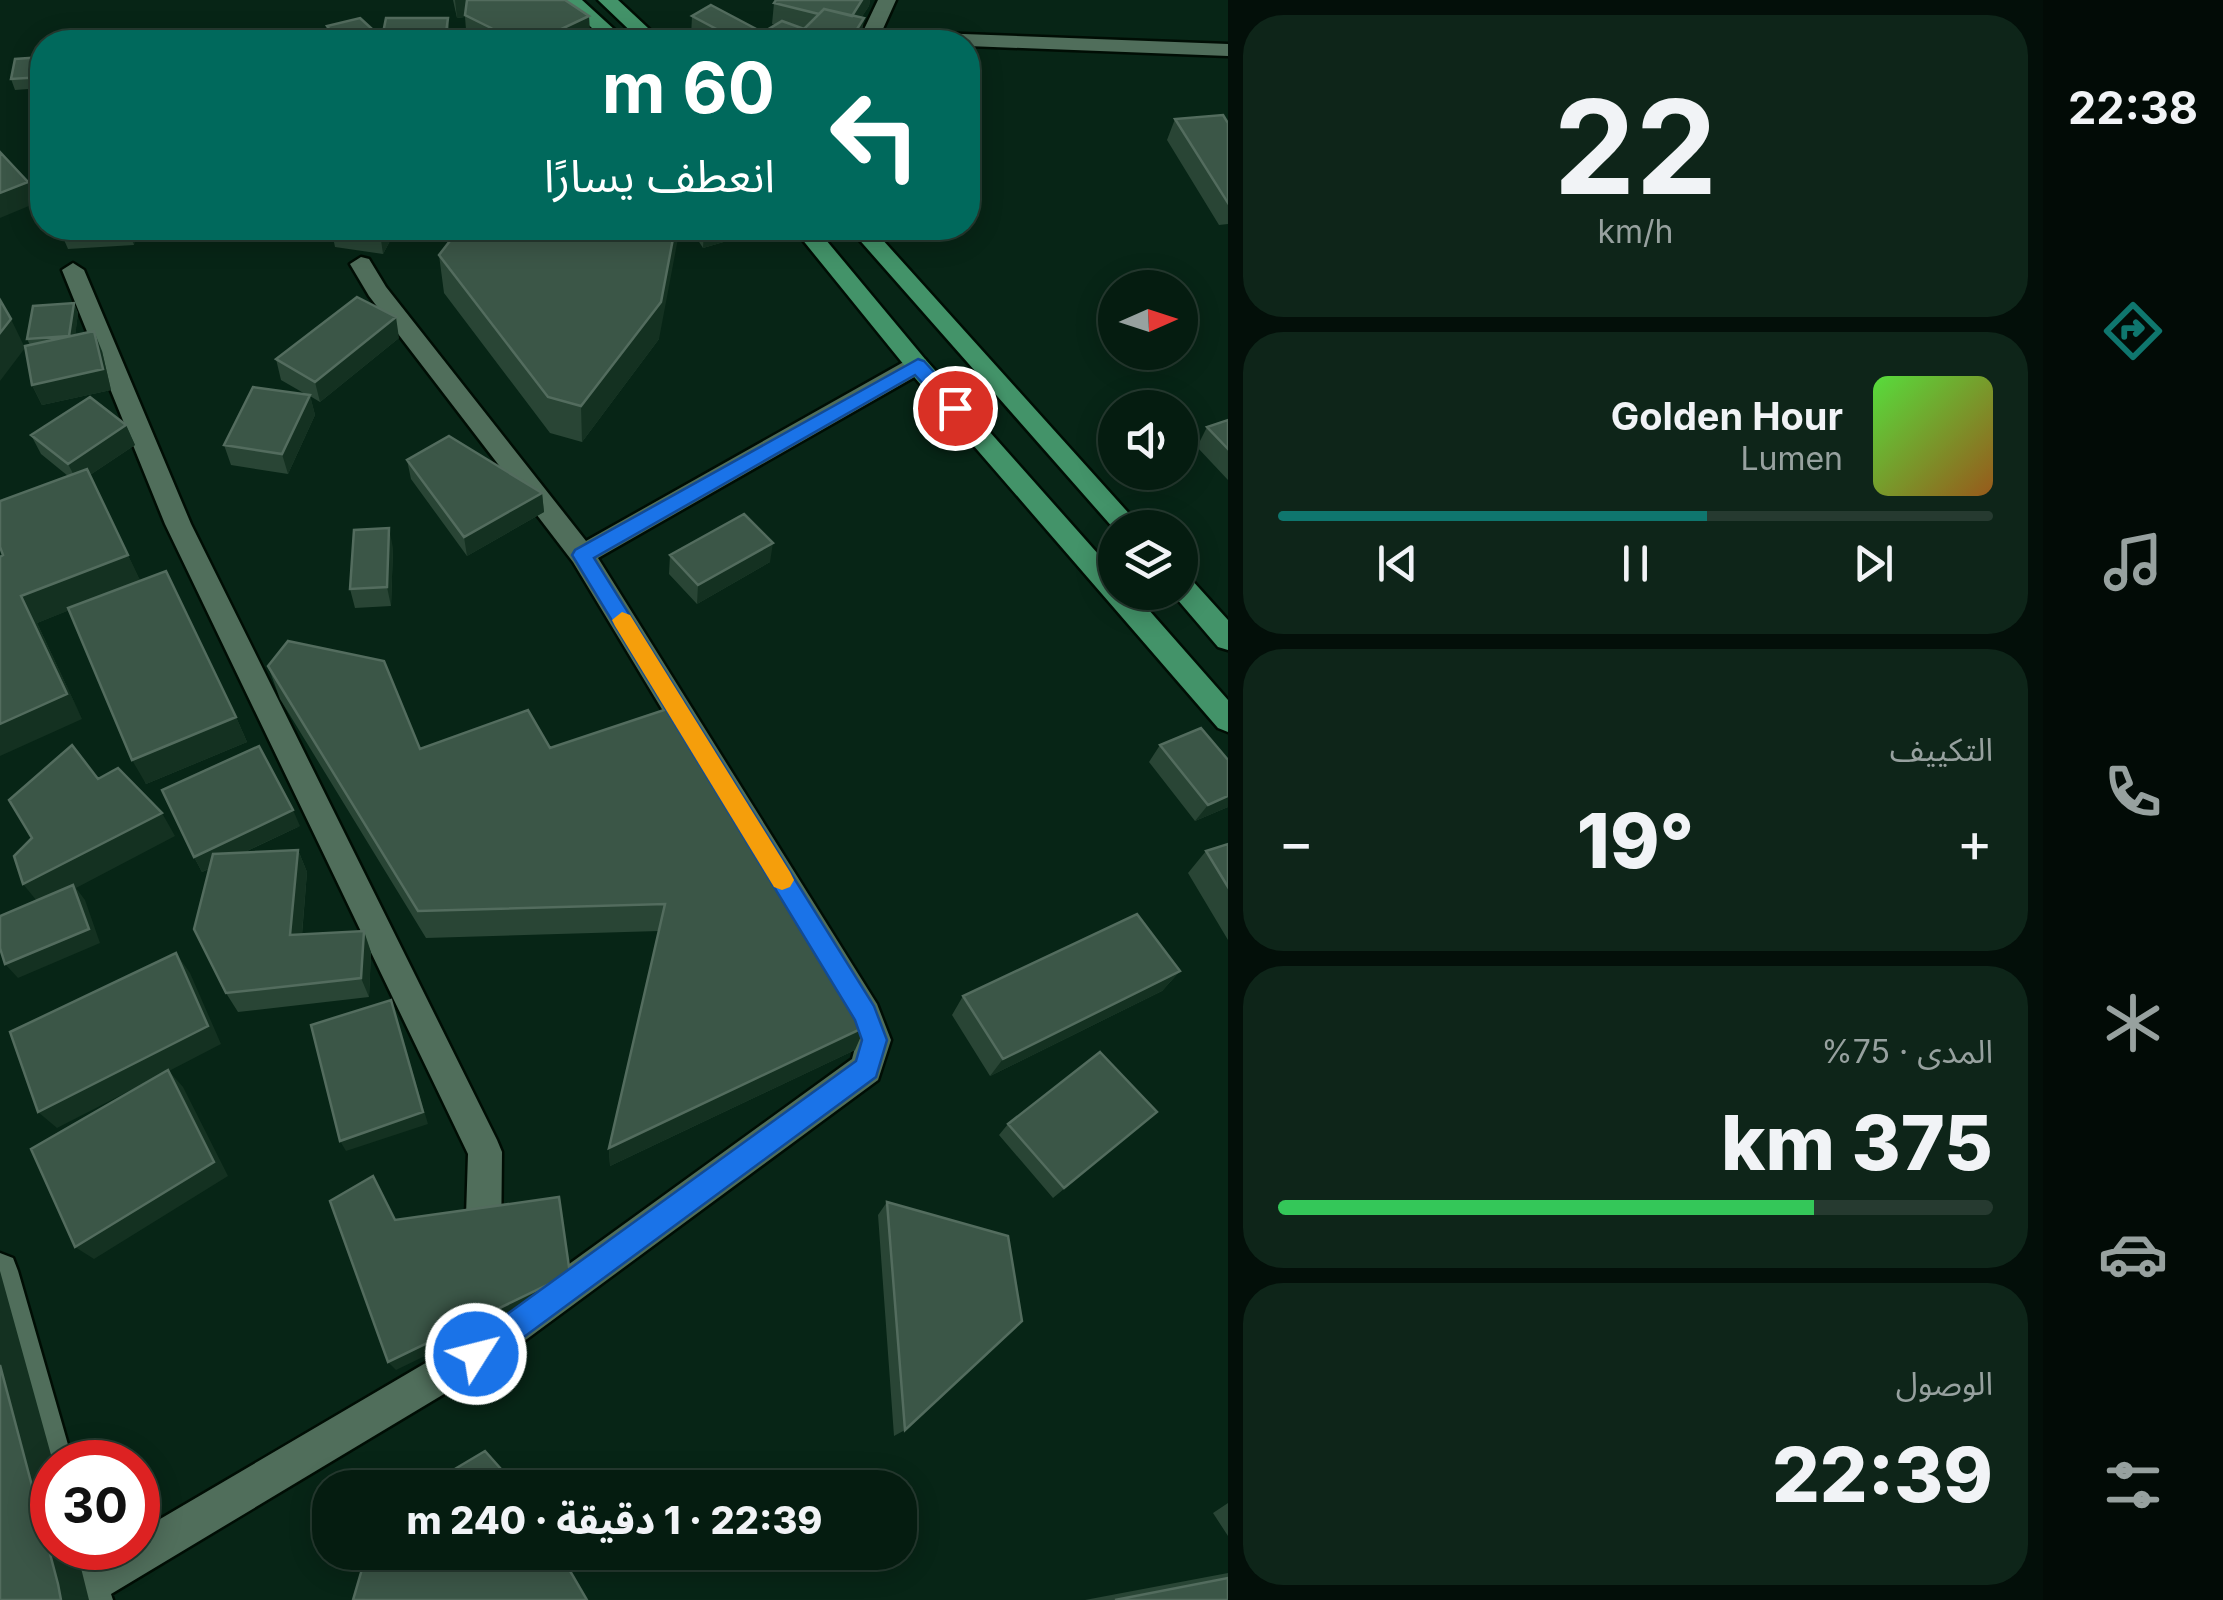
<!DOCTYPE html>
<html lang="ar">
<head>
<meta charset="utf-8">
<style>
  body { margin:0; font-family:Inter,"Noto Sans Arabic",sans-serif; background:#0e2519; color:#f1f3f6; direction:rtl; height:100vh; display:flex; flex-direction:column; font-size:38px; white-space:nowrap }
  * { box-sizing:border-box; margin:0 }
  p { font-size:32px; color:#97a19f }
  .icon { flex:none; width:55px; height:55px; fill:none; stroke:currentColor; stroke-width:2; stroke-linecap:round; stroke-linejoin:round }
  .map { position:relative; flex:1; overflow:hidden; direction:ltr }
  .panel { display:flex; flex-direction:column; gap:15px; padding:15px; background:#030f09; width:815px }
  .panel>* { flex:none }
  .banner { position:absolute; left:30px; top:30px; width:950px; height:210px; border-radius:40px; box-shadow:0 5px 25px #0003,0 0 0 2px #263a30; direction:rtl; background:#00695c; color:#fff; overflow:hidden }
  .needle { width:65px; rotate:87deg }
  .controls { position:absolute; left:1098px; top:270px; display:grid; gap:20px }
  .controls a { display:grid; place-items:center; width:100px; height:100px; border-radius:50%; background:#051c10; box-shadow:0 5px 25px #0003,0 0 0 2px #263a30; font-size:50px }
  .speed { position:absolute; left:30px; top:1440px; display:flex; gap:20px; font-size:50px; font-weight:700; text-align:center }
  .speed>* { display:grid; place-content:center; width:130px; height:130px; border-radius:50%; background:#051c10; box-shadow:0 5px 25px #0003,0 0 0 2px #263a30; line-height:1 }
  .speed .limit { border:15px solid #d22; background:#fff; color:#111 }
  .pin { position:absolute; display:grid; place-items:center; width:85px; height:85px; color:#fff; margin:-42px; border:5px solid #fff; border-radius:50%; box-shadow:0 2px 10px #0007 }
  .me { position:absolute; width:110px; margin:-55px; rotate:54deg; stroke-linejoin:round; filter:drop-shadow(0 0 8px #0008) }
  .turn { display:flex; align-items:center; gap:35px; height:210px; padding:0 40px; font-size:45px }
  .turn .icon { width:130px; height:130px; stroke-width:2.5 }
  .turn b { display:block; font-size:70px; line-height:85px }
  .big { font-size:75px; font-weight:800; line-height:1.1 }
  .panel .tile { flex:1; display:flex; flex-direction:column; justify-content:center; gap:15px; min-width:0; padding:0 35px; border-radius:40px; background:#0e2519 }
  .panel .dial { align-items:center; gap:0 }
  .dial b { font-size:130px; line-height:1 }
  .song { display:flex; align-items:center; gap:30px }
  .cover { width:120px; height:120px; border-radius:15px; background:linear-gradient(135deg,hsl(110 70% 55%),hsl(30 70% 35%)) }
  .played { height:10px; border-radius:5px; background:linear-gradient(90deg,#0f766e 60%,#263a30 60%) }
  .keys { display:flex; justify-content:space-around; direction:ltr }
  .heat { display:flex; justify-content:space-between; align-items:center; font-size:55px; direction:ltr }
  .charge { height:15px; border-radius:8px; background:linear-gradient(90deg,#34c759 75%,#263a30 0) }
  .trip { position:absolute; left:312px; top:1470px; width:605px; height:100px; border-radius:40px; background:#051c10; box-shadow:0 5px 25px #0003,0 0 0 2px #263a30; font-weight:800; line-height:100px; text-align:center; direction:rtl }
  main { display:flex; flex:1; min-height:0 }
  .tabs { display:flex; flex-direction:column; width:180px; justify-content:space-around; align-items:center; background:#020b06; color:#97a19f }
  .tabs .icon { width:70px; height:70px }
  .tabs .selected { color:#0f766e }
  .tabs b { font-size:45px; color:#f1f3f6 }
  .map>svg:first-child { display:block }
</style>
</head>
<body>
<main>
<nav class="tabs">
<b>22:38</b>
<svg class="icon selected" aria-label="directions" viewBox="0 0 24 24"><path d="M12 3l9 9-9 9-9-9zM9 14v-3h6M13 9l2 2-2 2"/></svg>
<svg class="icon" aria-label="music" viewBox="0 0 24 24"><path d="M9 18V5l10-2v13"/><circle cx="6" cy="18" r="3"/><circle cx="16" cy="16" r="3"/></svg>
<svg class="icon" aria-label="phone" viewBox="0 0 24 24"><path d="M5 4h4l2 5-3 2q2 4 5 5l2-3 5 2v4C11 20 4 13 5 4z"/></svg>
<svg class="icon" aria-label="climate" viewBox="0 0 24 24"><path d="M12 3v18M4 7l16 10M4 17L20 7"/></svg>
<svg class="icon" aria-label="car" viewBox="0 0 24 24"><path d="M5 17H2v-5l4-1 3-4h7l3 4 3 1v5h-3M9 17h6M6 11h13"/><circle cx="7" cy="17" r="2"/><circle cx="17" cy="17" r="2"/></svg>
<svg class="icon" aria-label="filters" viewBox="0 0 24 24"><path d="M4 7h16M4 17h16"/><circle cx="9" cy="7" r="2"/><circle cx="15" cy="17" r="2"/></svg>
</nav>
<section class="panel">
<div class="tile dial"><b>22</b><p>km/h</p></div>
<div class="tile">
<div class="song"><i class="cover"></i><div><b>Golden Hour</b><p>Lumen</p></div></div>
<div class="played"></div>
<div class="keys"><svg class="icon" aria-label="previous" viewBox="0 0 24 24"><path d="M18 5L8 12l10 7zM5 5v14"/></svg><svg class="icon" aria-label="pause" viewBox="0 0 24 24"><path d="M8 5v14M16 5v14"/></svg><svg class="icon" aria-label="next" viewBox="0 0 24 24"><path d="M6 5l10 7-10 7zM19 5v14"/></svg></div>
</div>
<div class="tile"><p>التكييف</p>
<div class="heat"><a>−</a><b class="big">19°</b><a>+</a></div>
</div>
<div class="tile"><p>المدى · 75%</p><b class="big">375 km</b><div class="charge"></div></div>
<div class="tile"><p>الوصول</p><b class="big">22:39</b></div>
</section>
<div class="map">
<svg width="1228" height="1600" viewBox="0 0 1228 1600">
  <rect width="100%" height="100%" fill="#072516"/>
  <g fill="none" stroke-linecap="round" stroke-linejoin="round">
    <defs>
      <path id="street" d="M878,0H896L882,31L1228,44V56L968,46V42H858Z
        M361,257L369,259L386,287L586,541L909,359H925L929,365L925,371L598,558L877,1004L891,1040L878,1080L489,1367L111,1594L113,1600H41L47,1585L64,1576L56,1548H96L99,1555L112,1548H138V1532L463,1341L852,1059L857,1040L851,1022L573,562L369,296L350,264Z
        M73,263L84,270L191,524L497,1140L502,1152L501,1247L496,1260L483,1265L470,1260L465,1247L468,1154L165,524L62,270Z
        M0,1253L13,1258L18,1271L73,1462H52V1481L39,1476L33,1462L0,1338Z"/>
      <path id="primary" d="M562,0H582L628,42H607Z
        M598,0H618L663,42H642Z
        M793,228H816L925,359L1115,573V592H1133L1228,700V732L1218,728L909,371Z
        M849,228H872L1142,528L1115,530Z
        M1180,575L1190,578L1228,620V650L1218,647L1171,592H1180Z"/>
    </defs>
    <use href="#street" stroke="#000d04" stroke-width="5"/>
    <use href="#primary" stroke="#000d04" stroke-width="5"/>
    <use href="#street" fill="#506e5b" fill-rule="evenodd"/>
    <use href="#primary" fill="#439369" fill-rule="evenodd"/>
  </g>
  <path fill="#294535" d="M453,0H565L589,16L590,40L612,42H467L465,17L457,18Z
    M776,0H870L869,6L861,18H864L860,42H701L691,37L692,16L760,34L776,25L772,24L774,3Z
    M448,18L449,29L448,42H385L383,33Z
    M327,26L382,38L383,42H333L329,36Z
    M42,57V88L15,90L11,79Z
    M1175,119L1228,123V224L1219,225L1167,140Z
    M59,228H136L134,245L68,249Z
    M331,228H397L383,254L335,247Z
    M690,228H765V230L703,248Z
    M439,255L659,339L582,442L550,433L444,293Z
    M74,303L78,313L75,335L102,351L111,390L42,405L32,385L30,345L27,339Z
    M399,338L320,402L310,396L315,415L288,474L231,465L224,445L307,395L281,380L276,359Z
    M1228,420V480L1197,447L1207,427Z
    M126,425L135,445L90,475L140,581L236,717L247,742L146,784L69,610L37,623L82,719L3,555L68,476L41,454L31,435Z
    M407,460L542,493L544,512L467,556L411,479Z
    M393,548L391,606L355,608L350,589Z
    M670,555L770,562L697,604L669,574Z
    M268,666L420,749L550,748L855,1050L610,1166L609,1148L659,931L426,938L280,699Z
    M1160,745L1228,760V807L1195,821L1149,762Z
    M300,826L245,852L298,850L307,872L302,935L371,952L369,997L238,1012L226,993L209,869L202,872L194,857Z
    M1228,844V940L1188,873L1206,851Z
    M1180,971L1162,991L990,1076L952,1015L963,996Z
    M1157,1112L1053,1198L999,1135L1008,1124Z
    M887,1202L905,1430L894,1436L878,1215Z
    M1228,1503V1536L1213,1513Z
    M1228,1573V1600H1085Z"/>
  <path fill="#143121" d="M455,0H543L465,15V17L457,18Z
    M862,0H870L869,6L845,42L849,21Z
    M589,16L590,42H534Z
    M864,18L860,42H849Z
    M28,182L36,203L0,218V193Z
    M127,228H136L134,245Z
    M157,228H202V232L161,238Z
    M224,228H253L226,235Z
    M383,228H397L383,254L380,233Z
    M675,228H680L659,339L582,442L581,406Z
    M704,228H765V230L703,248Z
    M74,303L78,313L74,346L69,336Z
    M396,317L399,338L320,402L315,382Z
    M11,319L25,348L0,381V333Z
    M94,331L102,351L111,390L42,405L32,385Z
    M310,395L315,415L288,474L282,454Z
    M126,425L135,445L78,483L68,464Z
    M542,493L544,512L467,556L464,537Z
    M389,528L393,548L391,606L387,587Z
    M773,543L770,562L697,604L698,585Z
    M128,555L141,582L37,623L82,719L0,756V724L21,596Z
    M236,717L247,742L146,784L132,760Z
    M1228,796V807L1195,821L1208,805Z
    M293,810L300,826L202,872L194,857Z
    M162,813L175,836L76,888L85,900L100,943L18,978L5,964L41,906L23,884Z
    M298,850L307,872L300,956L290,935Z
    M364,931L371,952L369,997L361,978Z
    M176,953L190,973L221,1044L169,1071L183,1087L228,1176L94,1259L75,1247L168,1071L57,1128L38,1112Z
    M1180,971L1162,991L990,1076L1003,1059Z
    M391,1000L428,1124L346,1151L340,1141Z
    M865,1027L855,1050L610,1166L609,1148Z
    M0,1271L53,1462L52,1548H76L89,1600H61L0,1365Z
    M570,1274L571,1285L396,1370L388,1362Z"/>
  <path fill="#3b5647" stroke="#536c5e" stroke-width="2.5" d="M467,0H565L589,16L534,42H511L491,28L465,15Z
    M776,0H862L852,16L824,9L819,14L774,3Z
    M711,5L760,31L741,42L692,16Z
    M824,9L864,18L849,42H747L782,21L804,29Z
    M360,18L382,38L366,42H338L327,26Z
    M386,18H448L446,33H383Z
    M602,34L612,42H586Z
    M42,57V77L11,79L15,59Z
    M1223,115L1228,123V203L1175,119Z
    M0,152L28,182L0,193Z
    M339,228H383L380,233Z
    M460,228H675L661,302L581,406L548,397L439,255Z
    M357,297L396,317L315,382L276,359Z
    M0,300L11,319L0,333Z
    M74,303L69,336L27,339L33,306Z
    M94,331L103,369L32,385L25,346Z
    M253,387L310,395L282,454L224,445Z
    M90,397L126,425L68,464L31,435Z
    M1228,420V449L1207,427Z
    M449,436L542,493L464,537L407,460Z
    M87,469L128,555L21,596L67,694L0,724V557L3,555L0,547V501Z
    M744,514L773,543L698,585L670,555Z
    M389,528L387,587L350,589L354,530Z
    M166,571L236,717L132,760L68,608Z
    M288,641L384,661L420,749L528,710L550,748L670,708L865,1027L609,1148L665,904L418,911L268,666Z
    M1201,728L1228,760V796L1208,805L1160,745Z
    M72,745L98,779L118,768L162,813L23,884L14,856L32,838L9,800Z
    M259,746L293,810L194,857L162,790Z
    M1228,844V887L1206,851Z
    M298,850L290,935L364,931L361,978L226,993L194,929L213,854Z
    M73,885L89,929L5,964L0,948V916Z
    M1137,914L1180,971L1003,1059L963,996Z
    M176,953L208,1026L38,1112L10,1032Z
    M391,1000L423,1112L340,1141L311,1025Z
    M1100,1052L1157,1112L1064,1188L1008,1124Z
    M168,1070L214,1162L75,1247L31,1149Z
    M373,1176L395,1220L559,1197L570,1274L388,1362L330,1201Z
    M887,1202L1008,1236L1022,1321L905,1430Z
    M0,1365L58,1584L61,1600H0Z
    M485,1451L518,1488H423Z
    M367,1552H559L587,1600H353Z
    M1228,1578V1600H1115Z"/>
  <path fill="#1a73e8" stroke="#114b97" stroke-width="2.5" d="M918,359L924,361L962,403V412H949L915,375L594,558L874,1006L887,1040L876,1077L486,1365L476,1369L466,1365L461,1354L466,1344L856,1061L862,1040L855,1020L572,555L575,550Z"/>
  <path fill="#f59e0b" d="M622,612L630,615L790,872L794,880L790,887L782,890L774,887L615,626L612,620Z"/>
</svg>
<div class="controls">
<a><svg class="needle" viewBox="-14 -14 28 28"><path d="M0-13l5 13h-10z" fill="#e53935"/><path d="M0 13l5-13h-10z" fill="#97a19f"/></svg></a>
<a><svg class="icon" aria-label="sound" viewBox="0 0 24 24"><path d="M4 9h4l5-4v14l-5-4H4zM17 9q2 3 0 6"/></svg></a>
<a><svg class="icon" aria-label="layers" viewBox="0 0 24 24"><path d="M12 4l9 5-9 5-9-5zM3 14l9 5 9-5"/></svg></a>
</div>
<div class="speed"><div class="limit">30</div></div>
<div class="pin" style="left:955px;top:408px;background:#d93025"><svg class="icon" aria-label="arrive" viewBox="0 0 24 24"><path d="M6 21V4h12l-3 4 3 4H6"/></svg></div>
<svg class="me" style="left:476px;top:1354px" viewBox="-20 -20 40 40"><circle r="17" fill="#1a73e8" stroke="#fff" stroke-width="3"/><path d="M0-11L8 9 0 5-8 9z" fill="#fff"/></svg>
<div class="trip">22:39 · 1 دقيقة · 240 m</div>
<div class="banner">
<div class="turn"><svg class="icon" aria-label="left" viewBox="0 0 24 24"><path d="M17 20v-9H6M10 6l-5 5 5 5"/></svg><div><b>60 m</b>انعطف يسارًا</div></div>
</div>
</div>
</main>
</body>
</html>
